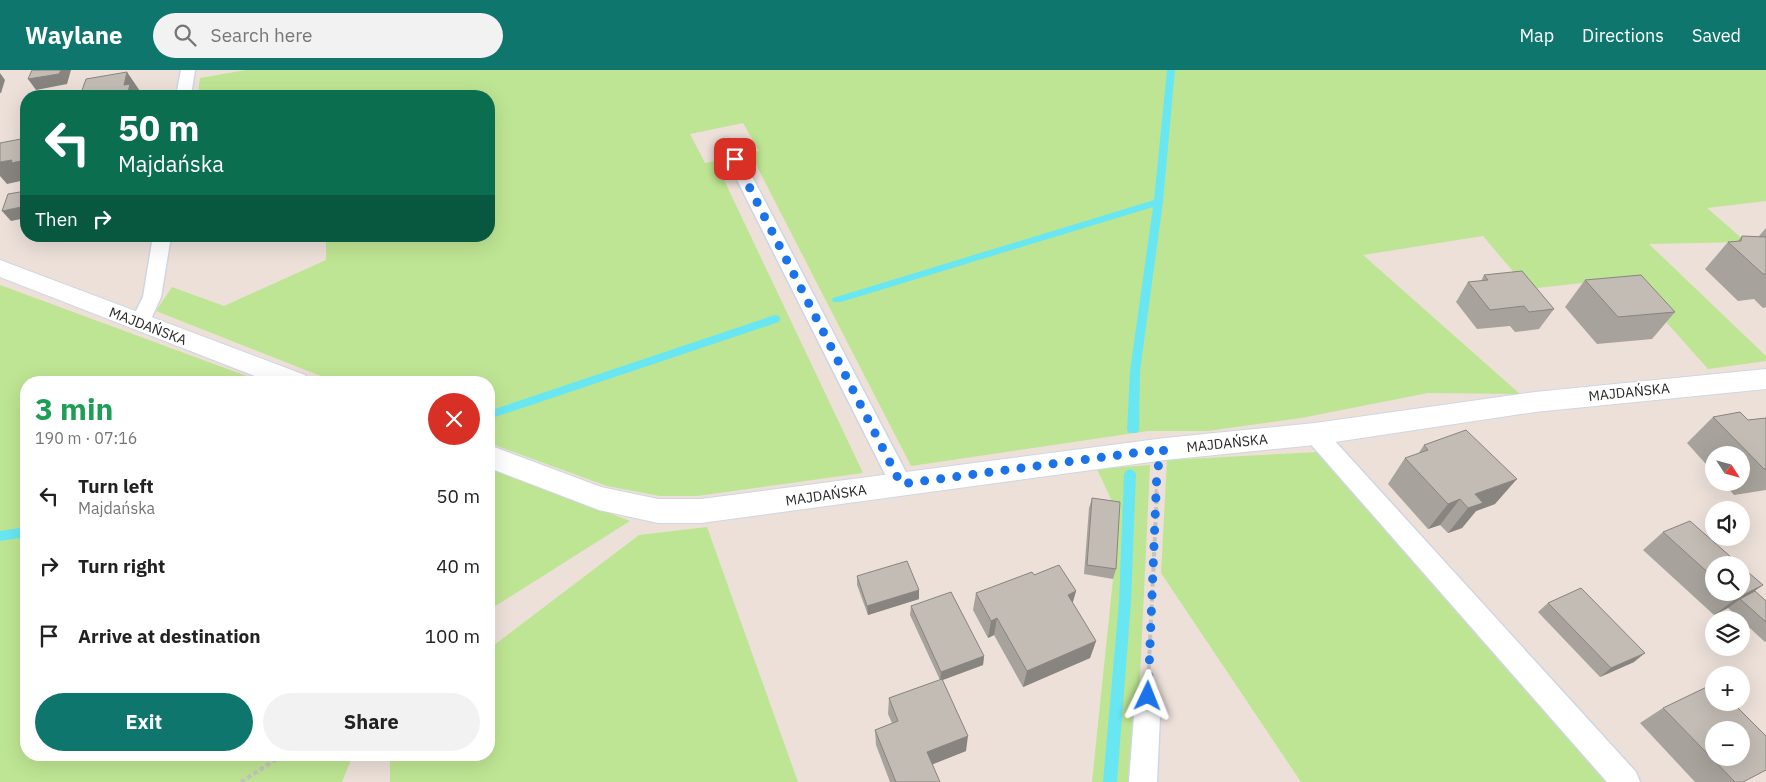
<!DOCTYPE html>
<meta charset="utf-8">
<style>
body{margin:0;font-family:"IBM Plex Sans",sans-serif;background:#f2f2f2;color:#222;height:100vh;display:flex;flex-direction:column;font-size:19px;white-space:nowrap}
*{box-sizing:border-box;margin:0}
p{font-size:16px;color:#767676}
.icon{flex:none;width:28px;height:28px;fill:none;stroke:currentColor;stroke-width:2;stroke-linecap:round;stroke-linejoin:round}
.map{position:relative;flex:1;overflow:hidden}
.sheet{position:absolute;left:20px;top:306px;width:475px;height:385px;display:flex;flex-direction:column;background:#fff;border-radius:20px;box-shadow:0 5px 20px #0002}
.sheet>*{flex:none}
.hud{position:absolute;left:20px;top:20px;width:475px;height:152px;border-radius:20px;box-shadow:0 5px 20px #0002;background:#0b6e4f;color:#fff;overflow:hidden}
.needle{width:32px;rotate:126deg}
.controls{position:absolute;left:1705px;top:376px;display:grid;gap:10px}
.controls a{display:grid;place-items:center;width:45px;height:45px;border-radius:50%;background:#fff;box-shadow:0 5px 20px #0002;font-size:25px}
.pin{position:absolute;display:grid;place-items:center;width:42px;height:42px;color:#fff;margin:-21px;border-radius:10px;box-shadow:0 2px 8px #0006}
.me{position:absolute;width:55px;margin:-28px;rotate:2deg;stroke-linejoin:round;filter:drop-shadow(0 0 4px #0008)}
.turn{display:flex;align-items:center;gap:18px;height:105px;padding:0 15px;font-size:22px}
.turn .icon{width:65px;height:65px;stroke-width:2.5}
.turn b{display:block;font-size:35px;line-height:42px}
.then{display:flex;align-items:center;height:48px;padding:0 15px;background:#0003;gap:10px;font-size:19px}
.round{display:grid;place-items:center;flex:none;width:52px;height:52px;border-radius:26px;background:#f2f2f2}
.summary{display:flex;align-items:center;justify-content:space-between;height:85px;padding:0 15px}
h1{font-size:30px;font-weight:800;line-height:38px;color:#1e9e55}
.action{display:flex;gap:10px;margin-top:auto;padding:10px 15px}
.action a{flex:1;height:58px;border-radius:30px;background:#0f766e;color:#fff;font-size:20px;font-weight:800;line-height:58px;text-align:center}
.action a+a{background:#f2f2f2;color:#222}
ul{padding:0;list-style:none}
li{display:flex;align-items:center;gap:15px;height:70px;padding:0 15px}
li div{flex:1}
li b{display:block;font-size:19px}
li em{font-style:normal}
header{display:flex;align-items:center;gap:30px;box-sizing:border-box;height:70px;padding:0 25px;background:#0f766e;color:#fff}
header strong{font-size:24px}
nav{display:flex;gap:28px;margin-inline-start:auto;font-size:18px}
.search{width:350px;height:45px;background:#f2f2f2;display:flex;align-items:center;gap:12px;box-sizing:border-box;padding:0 18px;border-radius:28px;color:#767676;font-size:19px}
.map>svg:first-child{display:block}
.green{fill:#bee593}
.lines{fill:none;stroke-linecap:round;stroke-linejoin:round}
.stream{fill:#68e7f2;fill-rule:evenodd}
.lane-casing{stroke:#cfd6e2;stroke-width:3}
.street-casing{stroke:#cfd6e2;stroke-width:2}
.path-far1{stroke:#c3c3c3;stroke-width:3;stroke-dasharray:4 2.5;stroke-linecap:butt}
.path{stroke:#c3c3c3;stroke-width:4;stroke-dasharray:4.5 3;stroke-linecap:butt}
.lane{fill:#fff;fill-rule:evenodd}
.street{fill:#fff;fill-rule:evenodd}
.wall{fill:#a8a29c}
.shaded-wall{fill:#88847f}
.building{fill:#c3bcb5;stroke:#88847f;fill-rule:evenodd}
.route{stroke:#1a73e8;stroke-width:9;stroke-dasharray:0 16.2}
.labels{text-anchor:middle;stroke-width:4;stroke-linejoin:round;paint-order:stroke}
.street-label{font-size:14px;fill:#282828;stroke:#fff}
</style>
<header>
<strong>Waylane</strong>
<div class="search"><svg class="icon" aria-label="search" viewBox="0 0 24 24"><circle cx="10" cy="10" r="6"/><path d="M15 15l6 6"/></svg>Search here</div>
<nav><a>Map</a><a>Directions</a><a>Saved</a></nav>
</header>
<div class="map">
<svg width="1766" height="712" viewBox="0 0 1766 712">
<rect width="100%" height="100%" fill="#ece0d9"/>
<!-- green -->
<path class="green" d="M246,0H1766V131L1707,138L1746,172L1649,174L1766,286V291L1708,299L1627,208L1528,219L1483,166L1363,185L1520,324L1428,323L1301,348L1208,361H1148L911,396L750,83L759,81L743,53L690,64L705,93L715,91L863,403L697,426H660L607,416L489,373V312H336L156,241L172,217L224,236L326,190V166H489V26H198L200,8Z
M0,215L263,312H26V685H353L342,712H0Z
M1318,382L1613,712H1301L1161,503L1167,390Z
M1150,395L1135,712H1092L1113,509L1117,442L1097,399Z
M489,397L630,451L489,540Z
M707,457L798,712H390V685H489V579L639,465Z"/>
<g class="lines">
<!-- stream -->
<path class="stream" d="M1167,0H1175L1163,132L1140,301L1139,360L1137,363H1129L1127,360L1130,301L1153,137L841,232H833L832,230L833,228L1154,130Z
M775,245L779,246L780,249L779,252L489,349V341Z
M1130,399L1134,401L1136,404L1131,532L1117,712H1103L1119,532L1124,404L1126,401Z
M26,457V467L0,471V461Z"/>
<defs>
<path id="lane" d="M181,0H195L191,26H176Z
M726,67L734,72L909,408L912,414L909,420L901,423L893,420L718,72Z
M153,166H171L161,227L147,258L140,260L133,258L130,253L143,227Z
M1315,356L1323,358L1636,702L1640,712H1607L1307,370L1304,364L1307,358Z
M1147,633L1156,637L1160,646L1157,712H1129L1134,646L1138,637Z"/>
<path id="street" d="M0,190L305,305L309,312H270L0,207Z
M1766,299V319L1535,342L1315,375L1165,390L701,453H658L599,440L489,398V375L601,417L658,429H701L1165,368L1315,353L1535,322Z"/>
</defs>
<!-- lane casing -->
<use href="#lane" class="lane-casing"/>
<!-- street casing -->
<use href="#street" class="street-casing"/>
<!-- path-far1 -->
<path class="path-far1" d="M1156,423L1157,411"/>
<!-- path -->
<path class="path" d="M1148,614L1157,422
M241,712L283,685"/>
<!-- lane -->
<use href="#lane" class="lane"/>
<!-- street -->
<use href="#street" class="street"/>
</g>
<!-- wall -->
<path class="wall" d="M1766,158V237L1763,238L1754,229L1738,231L1705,199L1728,172L1738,171L1742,166L1760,167L1759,166Z
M1484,205L1554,239L1539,259L1515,262L1510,256L1477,259L1456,232L1468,212L1481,211Z
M1585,210L1675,242L1652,269L1597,274L1565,237Z
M1713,347L1748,350L1766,348V420L1734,425L1723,412H1741V385H1714V403L1687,373Z
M1424,375L1495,434L1476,441L1462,458L1448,463L1440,455L1428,459L1388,414L1405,388L1418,384Z
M1092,428L1116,499L1113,509L1084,504L1089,438Z
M1663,462L1714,495V522L1753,523L1766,531V571L1765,572L1728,538L1714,545L1643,480Z
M1034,505L1076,521L1072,533L1096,571L1090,588L1023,617L994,565L988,568L973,540L976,523Z
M857,506L919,529L868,545L857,515Z
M1548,533L1634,592L1600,607L1538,542Z
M911,536L984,586L983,595L942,610L966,681L932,694L940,712H890L876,675L875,660L892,653L888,644L889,628L940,610L910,545Z
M1663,638L1743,712H1695L1640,653Z"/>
<!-- shaded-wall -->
<path class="shaded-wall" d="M61,0H71L67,14L36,20L28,9Z
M127,2L140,21L139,26H102L124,15Z
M0,3L5,10L1,23H0Z
M12,90H26V112L25,110L7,114L0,106V92Z
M26,136V148L11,151L2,141Z
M1517,409L1495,434L1476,441L1462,458L1448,463L1468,438L1475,424Z
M1460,429L1440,455L1428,459L1448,434Z
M1763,515L1742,530L1740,529L1728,538L1714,545L1737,528Z
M919,520V529L868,545L867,536Z
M1076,521L1071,539L1068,525Z
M997,548L994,565L988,568L991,551Z
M1096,571L1090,588L1023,617L1027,601Z
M1645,583L1634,592L1600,607L1611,598Z
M984,586L983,595L940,611L941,602Z
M968,666L966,681L926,697L927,682Z"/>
<!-- building -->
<path class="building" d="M32,0H61L59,4L28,9Z
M127,2L124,15L130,14L128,22L102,26H80L86,9Z
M26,68V90L11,93L12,90L0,92V73Z
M26,121V136L2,141L8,124Z
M1742,166L1766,167V204H1763L1728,172L1741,171Z
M1522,201L1554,239L1529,242L1524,236L1490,240L1468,212L1488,210L1484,205Z
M1641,205L1675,242L1618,247L1585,210Z
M1740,342L1748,350L1766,348V399H1764L1713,347Z
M1466,360L1517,409L1475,424L1483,433L1468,438L1460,429L1448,434L1405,388L1428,380L1424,375Z
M1092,428L1120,432L1116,499L1087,495Z
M1690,451L1740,495H1714V508L1663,462Z
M907,491L919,520L867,536L857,506Z
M1059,495L1076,521L1068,525L1096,571L1027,601L997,548L991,551L976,523L1032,502L1034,505Z
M1741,496L1763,515L1737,528L1730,522H1741Z
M1581,518L1645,583L1611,598L1548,533Z
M1755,521L1766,531V552L1740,529Z
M951,522L984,586L941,602L911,536Z
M942,609L968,666L927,682L940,712H896L875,660L898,651L889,628Z
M1713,614L1714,615V632H1732L1766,666V700L1743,712H1735L1663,638ZM1714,660H1741V688H1714Z"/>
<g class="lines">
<!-- route -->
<path class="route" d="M735,89L901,414L1164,379L1157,400L1148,626"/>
</g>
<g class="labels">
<!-- street labels -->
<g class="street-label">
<text transform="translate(148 256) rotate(21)" y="5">MAJDAŃSKA</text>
<text transform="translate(1629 322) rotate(-6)" y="5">MAJDAŃSKA</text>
<text transform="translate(1227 373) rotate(-6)" y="5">MAJDAŃSKA</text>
<text transform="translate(826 425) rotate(-8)" y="5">MAJDAŃSKA</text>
</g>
</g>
</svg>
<div class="controls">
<a><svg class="needle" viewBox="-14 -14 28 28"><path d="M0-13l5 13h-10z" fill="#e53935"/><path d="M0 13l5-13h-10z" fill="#767676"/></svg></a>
<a><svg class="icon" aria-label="sound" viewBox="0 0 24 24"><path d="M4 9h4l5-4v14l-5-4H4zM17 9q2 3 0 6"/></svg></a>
<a><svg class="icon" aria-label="search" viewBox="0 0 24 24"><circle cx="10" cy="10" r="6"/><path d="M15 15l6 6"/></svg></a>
<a><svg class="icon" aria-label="layers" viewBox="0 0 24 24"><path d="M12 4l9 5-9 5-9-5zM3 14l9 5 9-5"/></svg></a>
<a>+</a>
<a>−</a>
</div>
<div class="pin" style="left:735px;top:89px;background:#d93025"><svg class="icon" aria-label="arrive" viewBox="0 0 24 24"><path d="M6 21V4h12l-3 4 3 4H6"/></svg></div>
<svg class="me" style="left:1148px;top:626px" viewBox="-20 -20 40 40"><path d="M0-17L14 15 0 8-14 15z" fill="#1a73e8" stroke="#fff" stroke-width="4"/></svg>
<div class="hud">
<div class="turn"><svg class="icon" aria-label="left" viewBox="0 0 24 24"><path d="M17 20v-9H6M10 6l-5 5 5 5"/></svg><div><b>50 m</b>Majdańska</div></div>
<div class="then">Then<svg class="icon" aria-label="right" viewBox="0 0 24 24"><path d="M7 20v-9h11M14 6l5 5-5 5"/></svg></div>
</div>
<section class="sheet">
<div class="summary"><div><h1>3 min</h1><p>190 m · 07:16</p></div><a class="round" style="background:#d93025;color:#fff"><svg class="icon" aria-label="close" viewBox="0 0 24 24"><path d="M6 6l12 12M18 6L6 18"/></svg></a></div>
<ul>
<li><svg class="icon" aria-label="left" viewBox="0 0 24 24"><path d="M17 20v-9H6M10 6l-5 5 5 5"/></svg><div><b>Turn left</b><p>Majdańska</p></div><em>50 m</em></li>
<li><svg class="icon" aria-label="right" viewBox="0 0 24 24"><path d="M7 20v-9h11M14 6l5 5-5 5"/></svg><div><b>Turn right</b></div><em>40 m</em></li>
<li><svg class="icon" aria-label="arrive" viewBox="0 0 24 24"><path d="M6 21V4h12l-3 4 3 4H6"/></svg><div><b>Arrive at destination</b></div><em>100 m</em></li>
</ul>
<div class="action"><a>Exit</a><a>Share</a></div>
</section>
</div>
